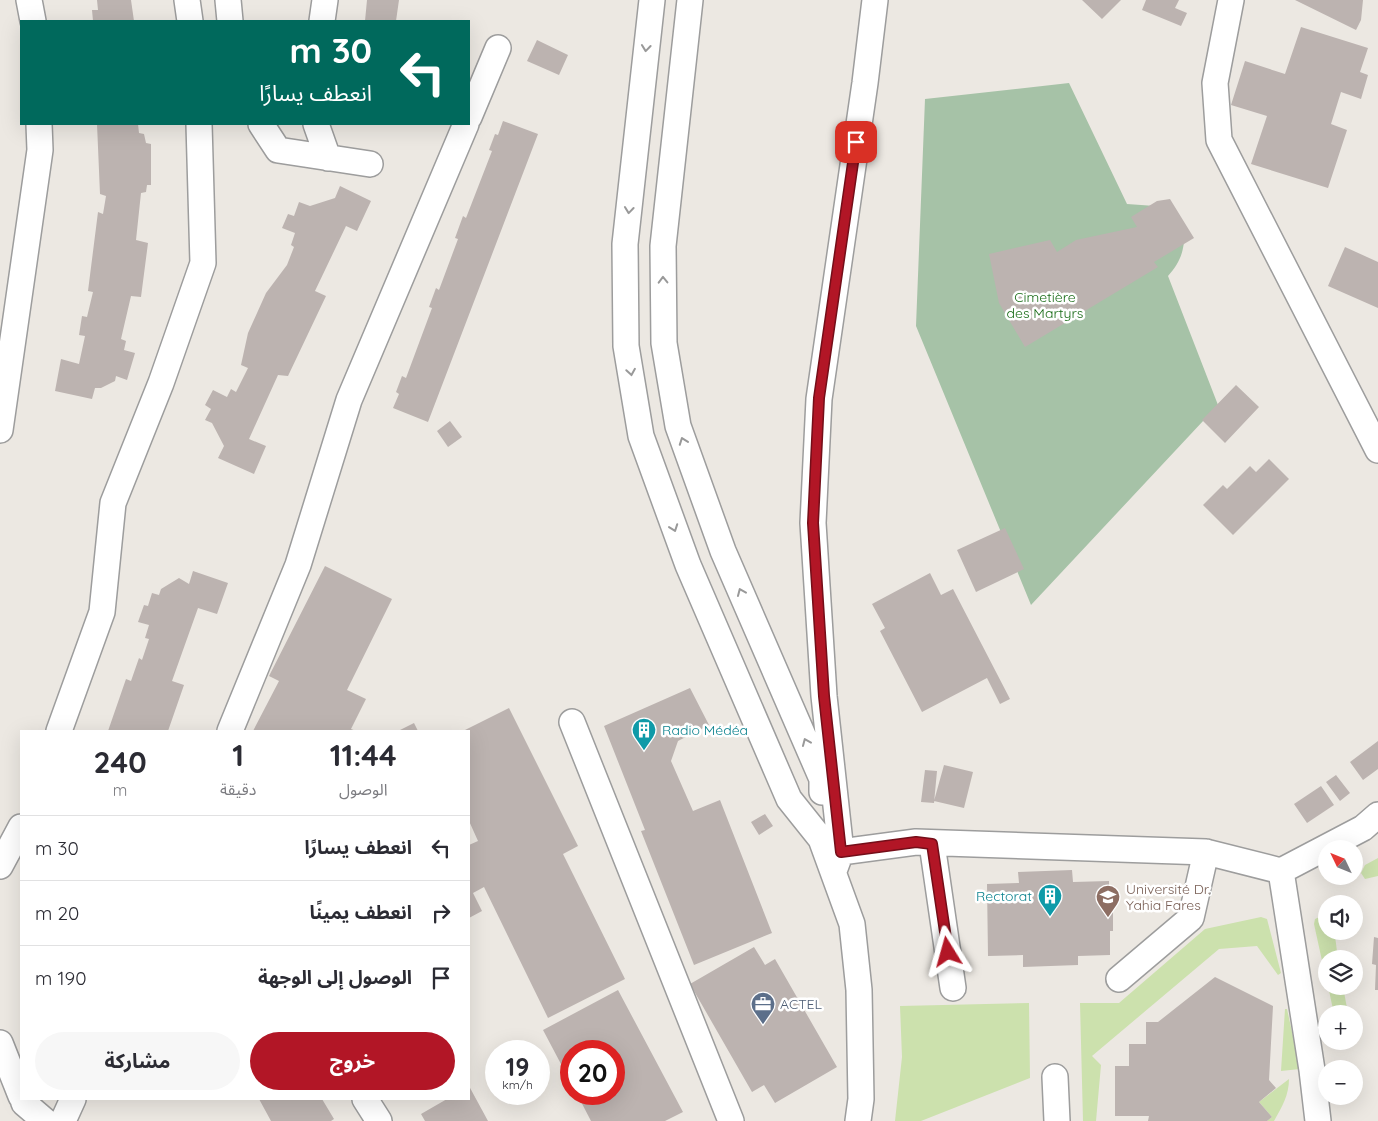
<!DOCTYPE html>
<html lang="ar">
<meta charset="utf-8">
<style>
body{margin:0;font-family:Quicksand,"Noto Sans Arabic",sans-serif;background:#f7f7f7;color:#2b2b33;direction:rtl;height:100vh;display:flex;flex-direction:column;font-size:19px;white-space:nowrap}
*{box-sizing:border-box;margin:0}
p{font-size:16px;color:#7c7c81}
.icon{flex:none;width:28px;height:28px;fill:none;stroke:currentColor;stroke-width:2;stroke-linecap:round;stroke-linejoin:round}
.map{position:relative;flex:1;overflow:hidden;direction:ltr}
.panel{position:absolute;left:20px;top:730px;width:450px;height:370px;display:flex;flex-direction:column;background:#fff;border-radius:0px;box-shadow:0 5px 20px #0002;direction:rtl}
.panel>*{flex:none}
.hud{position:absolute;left:20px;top:20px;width:450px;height:105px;border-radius:0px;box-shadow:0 5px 20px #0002;direction:rtl;background:#00695c;color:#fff;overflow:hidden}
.needle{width:32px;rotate:313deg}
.fabs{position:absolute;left:1318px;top:840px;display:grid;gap:10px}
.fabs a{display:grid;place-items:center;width:45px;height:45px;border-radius:50%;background:#fff;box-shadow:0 5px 20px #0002;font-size:25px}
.speed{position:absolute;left:485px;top:1040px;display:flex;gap:10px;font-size:25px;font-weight:700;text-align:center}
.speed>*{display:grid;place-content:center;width:65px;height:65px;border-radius:50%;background:#fff;box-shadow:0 5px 20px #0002;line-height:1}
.speed small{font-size:12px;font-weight:400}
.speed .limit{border:8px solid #d22;background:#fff;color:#111}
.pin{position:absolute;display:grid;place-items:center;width:42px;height:42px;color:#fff;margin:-21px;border-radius:10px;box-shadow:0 2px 8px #0006}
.me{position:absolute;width:55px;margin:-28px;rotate:352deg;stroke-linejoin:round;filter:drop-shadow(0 0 4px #0008)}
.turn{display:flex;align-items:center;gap:18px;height:105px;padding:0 15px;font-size:22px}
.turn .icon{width:65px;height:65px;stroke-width:2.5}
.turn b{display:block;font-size:35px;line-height:42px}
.eta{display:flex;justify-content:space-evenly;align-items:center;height:85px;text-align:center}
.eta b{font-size:30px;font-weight:700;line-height:35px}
.action{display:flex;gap:10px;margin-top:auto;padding:10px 15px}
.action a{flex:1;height:58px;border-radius:30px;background:#b21626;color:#fff;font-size:20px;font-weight:700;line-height:58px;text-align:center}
.action a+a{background:#f7f7f7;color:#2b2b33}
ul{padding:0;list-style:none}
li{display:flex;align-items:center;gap:15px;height:65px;padding:0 15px;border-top:1px solid #e1e1e2}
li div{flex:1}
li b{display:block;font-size:19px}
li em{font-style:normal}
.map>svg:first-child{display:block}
.grass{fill:#cce1ad}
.cemetery{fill:#a6c2a7}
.building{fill:#bcb3b0}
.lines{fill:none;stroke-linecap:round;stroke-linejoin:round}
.minor-casing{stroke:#9d9d9d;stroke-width:28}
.minor{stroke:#fff;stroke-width:25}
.oneway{stroke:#999}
.route-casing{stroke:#740e19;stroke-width:12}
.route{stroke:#b21626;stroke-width:9}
.labels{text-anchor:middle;stroke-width:5;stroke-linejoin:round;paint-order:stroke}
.park-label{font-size:14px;fill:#196c17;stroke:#fff}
.culture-label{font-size:14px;fill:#0d838f;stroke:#fff;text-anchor:start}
.education-label{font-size:14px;fill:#785e54;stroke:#fff;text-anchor:start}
.service-label{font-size:14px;fill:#4e5e75;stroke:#fff;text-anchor:start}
</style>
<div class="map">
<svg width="1378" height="1121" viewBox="0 0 1378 1121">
<rect width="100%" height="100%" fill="#ece8e2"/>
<!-- grass -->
<path class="grass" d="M1378,858V876L1365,879L1361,873L1365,865Z
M1326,914V931H1340L1335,936L1338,959H1326V979L1314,924L1315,919Z
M1261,917L1267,919L1281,973L1278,975L1257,946L1219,949L1092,1056L1101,1065L1096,1121H1083L1080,1003H1119L1205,929Z
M1328,986H1343L1348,1014H1334Z
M1029,1003L1030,1078L921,1121H895L902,1057L900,1006Z
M1285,1009H1287L1300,1069L1281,1071Z
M1289,1079C1289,1095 1282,1107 1274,1121H1267L1272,1117L1259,1102Z"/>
<!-- cemetery -->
<path class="cemetery" d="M1069,83L1127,204L1155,206L1185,229C1184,250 1182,260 1168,276L1218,405L1031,605L916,326L925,99Z"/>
<!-- building -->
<path class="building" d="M97,0H131L134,21H93L92,10H98Z
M367,0H399L396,21H365Z
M1082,0H1121L1102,19Z
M1146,0H1179L1175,8L1187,13L1181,26L1142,10Z
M1295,0H1363L1361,20L1356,30Z
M1301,27L1368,48L1360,72L1368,75L1361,99L1341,92L1331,124L1347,130L1328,188L1251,164L1267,116L1231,105L1245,61L1285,74Z
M537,40L568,55L559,75L527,61Z
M503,121L538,134L428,422L393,408L399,394L396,392L402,376L406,378L432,308L429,307L436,288L439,290L458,239L455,238L463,216L466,218L492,151L489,150L495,134L498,135Z
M97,124H138L139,133L144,134L146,143L151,144V185H147L146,192L141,193L136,240L148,243L141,297L131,296L121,339L126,341L124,350L135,353L127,380L116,376L115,381L101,388H95L92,399L55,391L61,359L79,364L85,336L79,335L82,316L87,317L93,292L88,291L98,212L103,214L106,196L100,194Z
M340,186L371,201L357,231L346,226L315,291L326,296L288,376L278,375L249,439L266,446L254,474L218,458L224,446L212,423L205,420L211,409L205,405L213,390L227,397L231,389L236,392L248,368L241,365L248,333L266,293L287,265L294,247L291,245L295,233L282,228L288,214L294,216L299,202L310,206L335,198Z
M1170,199L1194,238L1154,262L1158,267L1025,347L999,303L989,254L1050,240L1057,252L1076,240L1137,227L1131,217L1157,201Z
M1345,247L1378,262V308L1328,286Z
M1236,385L1259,407L1225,443L1202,420Z
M450,421L462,437L448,447L437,431Z
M1269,459L1289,479L1233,535L1203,505L1223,485L1227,489L1250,466L1256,472Z
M1005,528L1024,569L976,592L957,550Z
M325,566L392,599L347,690L366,699L351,729L356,731H253L279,681L269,676Z
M193,571L228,583L217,614L198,608L172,681L184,685L168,731H108L126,679L131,681L139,658L142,660L149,639L145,638L149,625L138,622L144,605L148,606L152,593L159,595L161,589L179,578L189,584Z
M930,573L941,595L953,589L1010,699L1000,704L987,678L922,712L880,631L885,628L872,604Z
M690,688L709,725L678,741L671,761L693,811L720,800L772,933L694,965L641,831L645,830L604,726Z
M509,708L578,846L563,854L625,979L548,1018L484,887L473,893L482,911L469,918V845L478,841L469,821V731H463Z
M414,723L418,731H398Z
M1378,741V769L1363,780L1350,762Z
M944,765L973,772L964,808L934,801Z
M925,770L937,771L934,803L921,802Z
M1336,775L1350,793L1340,801L1326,782Z
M1321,786L1334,805L1307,823L1294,804Z
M765,814L773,826L759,835L751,822Z
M1072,870L1073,882L1109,881V903H1113V931H1110V955L1078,956V965L1023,967V955L988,956L987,884L1019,883L1018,872Z
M1374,937L1378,938V990H1375L1376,965L1372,964Z
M754,947L765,965L775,959L837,1067L775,1103L764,1085L752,1092L690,984Z
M1215,977L1273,1006L1269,1080L1276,1088L1259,1102L1272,1117L1267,1121H1148L1149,1116H1115V1066H1129V1044H1146V1022H1158Z
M618,990L683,1112L665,1121H591L577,1094H614V1051H571V1083L543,1030Z
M469,1086L488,1121H425L421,1114L447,1099H469Z
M259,1099H322L334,1119L331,1121H271Z"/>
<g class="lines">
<defs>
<path id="minor" d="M29,0L33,21
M187,0L190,21
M228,0L230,21
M652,0L625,244L626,346L641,436L688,565L789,799L821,839L852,924L859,990L861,1099L858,1121
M690,0L663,246L664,343L678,426L723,551L822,779V792
M1231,0L1215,83L1219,140L1378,450
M322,21L325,0
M469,117L498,48
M261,124L278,150L370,164
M316,124L328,158
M0,430L40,150L39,124
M572,722L731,1121
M59,731L102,612L113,503L161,383L203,263L199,124
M230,731L298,565L349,400L466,124
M932,844L953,988
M841,852L916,842L1206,852L1281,871L1312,1070L1318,1121
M0,866L21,827
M834,871L841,852L824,696L813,523L819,399L865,83L875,0
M1281,871L1363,828L1378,815
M1119,979L1191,918L1206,852
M0,1043L21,1096
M1055,1077L1057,1121
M23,1099L24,1103L45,1121
M365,1099L379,1121
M63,1121L73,1099"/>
</defs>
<!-- minor casing -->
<use href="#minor" class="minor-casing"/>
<!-- minor -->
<use href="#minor" class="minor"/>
</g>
<!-- one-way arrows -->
<defs><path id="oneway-chevron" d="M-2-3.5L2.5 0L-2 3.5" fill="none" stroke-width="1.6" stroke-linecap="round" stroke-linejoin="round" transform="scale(1.25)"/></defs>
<g class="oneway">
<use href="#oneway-chevron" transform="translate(646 48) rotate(96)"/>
<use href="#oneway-chevron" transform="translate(629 210) rotate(96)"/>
<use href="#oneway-chevron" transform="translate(663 280) rotate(-91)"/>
<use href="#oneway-chevron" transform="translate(631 372) rotate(81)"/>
<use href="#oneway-chevron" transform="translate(683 441) rotate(-110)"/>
<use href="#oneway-chevron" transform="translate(674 528) rotate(70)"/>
<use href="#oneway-chevron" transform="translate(741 592) rotate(-113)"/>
<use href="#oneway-chevron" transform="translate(806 742) rotate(-113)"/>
</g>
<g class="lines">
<defs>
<path id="route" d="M856,142L819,398L813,523L824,696L841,852L916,842L932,844L948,952"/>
</defs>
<!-- route casing -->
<use href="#route" class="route-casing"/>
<!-- route -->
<use href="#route" class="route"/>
</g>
<!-- icons -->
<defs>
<symbol id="building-pin" viewBox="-11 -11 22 30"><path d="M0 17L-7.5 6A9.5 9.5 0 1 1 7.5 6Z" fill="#0f9aa8" stroke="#fff"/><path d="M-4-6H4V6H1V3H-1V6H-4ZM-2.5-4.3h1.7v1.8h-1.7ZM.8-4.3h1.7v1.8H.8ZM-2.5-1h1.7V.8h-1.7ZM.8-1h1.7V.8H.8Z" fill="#fff"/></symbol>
<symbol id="university-pin" viewBox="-11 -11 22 30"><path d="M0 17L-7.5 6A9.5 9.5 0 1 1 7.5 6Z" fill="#8d6e63" stroke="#fff"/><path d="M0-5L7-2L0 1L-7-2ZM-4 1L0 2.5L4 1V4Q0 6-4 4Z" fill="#fff"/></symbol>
<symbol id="office-pin" viewBox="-11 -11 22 30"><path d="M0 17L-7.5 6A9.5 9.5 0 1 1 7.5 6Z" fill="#5c6f8a" stroke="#fff"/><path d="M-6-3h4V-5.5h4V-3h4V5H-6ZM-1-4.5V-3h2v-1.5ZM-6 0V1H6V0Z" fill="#fff"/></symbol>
</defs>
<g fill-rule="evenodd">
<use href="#building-pin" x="630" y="716" width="28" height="38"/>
<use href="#building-pin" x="1036" y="882" width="28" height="38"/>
<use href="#university-pin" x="1094" y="883" width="28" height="38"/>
<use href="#office-pin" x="749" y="990" width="28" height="38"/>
</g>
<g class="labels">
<!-- park labels -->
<g class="park-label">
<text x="1045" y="302">Cimetière<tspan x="1045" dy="16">des Martyrs</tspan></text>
</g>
<!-- culture labels -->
<g class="culture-label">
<text x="662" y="735">Radio Médéa</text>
<text x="1032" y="901" text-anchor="end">Rectorat</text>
</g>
<!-- education labels -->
<g class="education-label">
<text x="1126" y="894">Université Dr.<tspan x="1126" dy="16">Yahia Fares</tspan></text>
</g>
<!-- service labels -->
<g class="service-label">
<text x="780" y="1009">ACTEL</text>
</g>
</g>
</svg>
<div class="fabs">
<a><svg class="needle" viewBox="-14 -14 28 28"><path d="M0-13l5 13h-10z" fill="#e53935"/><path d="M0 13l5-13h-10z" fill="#7c7c81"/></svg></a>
<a><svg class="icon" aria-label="sound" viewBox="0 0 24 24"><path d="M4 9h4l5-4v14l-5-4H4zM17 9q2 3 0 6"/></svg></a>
<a><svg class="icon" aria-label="layers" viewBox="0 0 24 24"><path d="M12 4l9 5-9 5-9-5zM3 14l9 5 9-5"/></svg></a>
<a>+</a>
<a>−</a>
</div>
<div class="speed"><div>19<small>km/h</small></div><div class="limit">20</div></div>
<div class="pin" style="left:856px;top:142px;background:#d93025"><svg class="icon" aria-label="arrive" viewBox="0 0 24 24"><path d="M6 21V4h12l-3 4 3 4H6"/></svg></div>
<svg class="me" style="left:948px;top:952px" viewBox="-20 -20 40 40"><path d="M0-17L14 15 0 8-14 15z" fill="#b21626" stroke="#fff" stroke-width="4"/></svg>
<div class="hud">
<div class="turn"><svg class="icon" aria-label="left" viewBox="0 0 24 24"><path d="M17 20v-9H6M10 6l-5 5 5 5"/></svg><div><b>30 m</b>انعطف يسارًا</div></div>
</div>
<section class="panel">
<div class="eta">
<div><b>11:44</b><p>الوصول</p></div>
<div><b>1</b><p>دقيقة</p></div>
<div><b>240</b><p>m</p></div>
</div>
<ul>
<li><svg class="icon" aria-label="left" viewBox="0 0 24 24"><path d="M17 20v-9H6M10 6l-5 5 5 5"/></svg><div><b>انعطف يسارًا</b></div><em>30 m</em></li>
<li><svg class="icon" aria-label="right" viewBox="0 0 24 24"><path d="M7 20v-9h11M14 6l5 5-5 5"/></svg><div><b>انعطف يمينًا</b></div><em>20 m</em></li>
<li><svg class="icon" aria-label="arrive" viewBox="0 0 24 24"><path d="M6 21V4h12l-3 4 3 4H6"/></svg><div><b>الوصول إلى الوجهة</b></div><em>190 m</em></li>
</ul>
<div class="action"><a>خروج</a><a>مشاركة</a></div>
</section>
</div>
